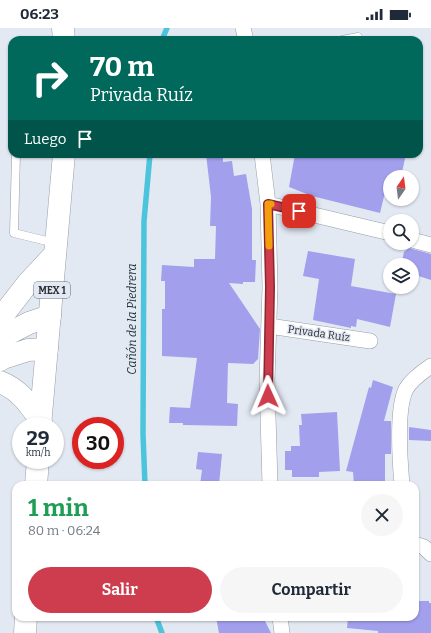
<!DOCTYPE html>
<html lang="es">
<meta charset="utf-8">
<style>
body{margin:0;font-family:Bitter,serif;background:#f6f6f7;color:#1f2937;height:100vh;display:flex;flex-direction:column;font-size:15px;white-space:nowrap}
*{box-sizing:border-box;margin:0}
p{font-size:13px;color:#747a83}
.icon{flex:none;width:22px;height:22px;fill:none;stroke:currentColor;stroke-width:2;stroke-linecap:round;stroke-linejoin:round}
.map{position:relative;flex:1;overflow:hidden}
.sheet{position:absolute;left:12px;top:453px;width:407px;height:140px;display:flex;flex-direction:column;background:#fff;border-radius:12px;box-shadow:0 1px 3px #0004}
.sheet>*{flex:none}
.guide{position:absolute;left:8px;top:8px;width:415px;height:122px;border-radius:12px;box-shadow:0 1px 3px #0004;background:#00695c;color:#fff;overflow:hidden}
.needle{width:26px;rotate:14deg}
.tools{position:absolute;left:383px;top:142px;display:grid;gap:8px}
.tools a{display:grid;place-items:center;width:36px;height:36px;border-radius:50%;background:#fff;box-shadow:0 1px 3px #0004;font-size:20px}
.speed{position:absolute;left:12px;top:389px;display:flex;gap:8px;font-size:20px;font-weight:700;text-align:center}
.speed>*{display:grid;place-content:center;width:52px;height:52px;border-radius:50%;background:#fff;box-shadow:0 1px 3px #0004;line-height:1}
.speed small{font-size:10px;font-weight:400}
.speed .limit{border:6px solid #d22;background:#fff;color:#111}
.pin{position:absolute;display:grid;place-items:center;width:34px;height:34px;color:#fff;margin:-17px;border-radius:8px;box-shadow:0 2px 6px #0006}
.me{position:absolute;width:44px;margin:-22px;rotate:359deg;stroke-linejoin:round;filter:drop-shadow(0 0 3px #0008)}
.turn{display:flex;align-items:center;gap:14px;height:84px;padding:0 16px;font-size:18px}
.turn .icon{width:52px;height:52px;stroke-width:2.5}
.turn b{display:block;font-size:28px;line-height:34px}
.then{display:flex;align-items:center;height:38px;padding:0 16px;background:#0003;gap:8px;font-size:15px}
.round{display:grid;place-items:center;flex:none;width:42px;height:42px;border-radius:21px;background:#f6f6f7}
.summary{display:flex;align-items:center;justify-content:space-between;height:68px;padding:0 16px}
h1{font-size:24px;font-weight:700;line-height:30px;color:#1e9e55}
.button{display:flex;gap:8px;margin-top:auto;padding:8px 16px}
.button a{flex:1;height:46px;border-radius:24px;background:#cd3d4d;color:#fff;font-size:16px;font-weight:700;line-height:46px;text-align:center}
.button a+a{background:#f6f6f7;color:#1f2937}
.status{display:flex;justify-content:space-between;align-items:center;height:28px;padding:0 20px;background:#fff;direction:ltr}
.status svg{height:11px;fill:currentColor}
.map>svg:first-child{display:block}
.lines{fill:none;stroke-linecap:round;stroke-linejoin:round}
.stream{stroke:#4cc4dc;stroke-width:5.5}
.building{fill:#a2a0ed}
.service-casing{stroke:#979da6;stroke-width:9}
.minor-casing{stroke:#979da6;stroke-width:16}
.secondary-casing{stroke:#979da6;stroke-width:23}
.primary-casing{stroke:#979da6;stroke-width:23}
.service{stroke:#fff;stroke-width:8}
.minor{stroke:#fff;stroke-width:15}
.secondary{stroke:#fff;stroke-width:22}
.primary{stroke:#fff;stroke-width:22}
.route-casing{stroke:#852832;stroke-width:10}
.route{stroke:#cd3d4d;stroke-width:7}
.slow{stroke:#f59e0b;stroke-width:7}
.labels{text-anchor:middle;stroke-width:3;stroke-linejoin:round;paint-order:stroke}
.shield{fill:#e3e9f3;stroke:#64676d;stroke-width:1}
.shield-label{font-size:10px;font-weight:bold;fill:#2d2f33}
.street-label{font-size:11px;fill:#2d2f33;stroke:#e3e9f3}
.water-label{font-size:12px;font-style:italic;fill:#1f3438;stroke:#e3e9f3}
</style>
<div class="status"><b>06:23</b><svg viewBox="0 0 49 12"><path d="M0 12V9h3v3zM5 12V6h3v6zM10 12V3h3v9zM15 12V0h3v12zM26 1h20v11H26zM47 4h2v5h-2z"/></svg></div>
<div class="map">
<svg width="431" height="605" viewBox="0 0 431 605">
<rect width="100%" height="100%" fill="#e3e9f3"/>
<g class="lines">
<!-- stream -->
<path class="stream" d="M162,12L167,0
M145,457L143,406L144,193L150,126
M156,589L162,605"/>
</g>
<!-- building -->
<path class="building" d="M206,126H223V134L232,133L234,148L246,146L252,181V232H256L255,254H243V256L229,255L260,301L258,331L253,336L228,335L227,375L238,376L237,398L183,397V395H169L170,379L190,380L197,330L162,328V281H165V253H161L162,237L194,239V231H215L216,198H210L211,169Z
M295,126H406L401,149H390V152H388L380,185L312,168L289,159Z
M409,220L431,226V252L412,246V237H401L404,224Z
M308,223L355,231L351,258L396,266L390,299L357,291L356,299L351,298V300L313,292L319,251L303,248Z
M373,352L393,359L384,393H391V426H385V457H354L353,444L346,443L369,359L371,360Z
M337,384L340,443L319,444V449H292V442H285V423H291V418H300L299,397H302L301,386Z
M409,399L431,402V413L409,412Z
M198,424L222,426L219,457H200L202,442L196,441Z
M415,573H429V575H431V605H378V603L347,600L348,589H415Z
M216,589H263L271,605H219Z"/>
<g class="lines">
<defs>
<path id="service" d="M342,12L358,9
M16,126L14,205L55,215"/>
<path id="minor" d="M243,0L246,12
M262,126L268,176L270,259L267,353L270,457
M268,176L390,205
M412,212L431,217
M269,298L370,313
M402,457C400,434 396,381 406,361C412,351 422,344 431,338
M415,516L424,519L431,526
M280,589L282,605"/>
<path id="secondary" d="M0,310L29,295L50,288
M0,332L3,330L28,322L47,321"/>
<path id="primary" d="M63,0L64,12
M0,291L28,255L55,226
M0,354C20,362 29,376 41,393
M40,398L64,126
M36,457L38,432
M25,605L26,589"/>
</defs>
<!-- service casing -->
<use href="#service" class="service-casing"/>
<!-- minor casing -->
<use href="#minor" class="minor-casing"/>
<!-- secondary casing -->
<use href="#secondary" class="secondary-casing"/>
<!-- primary casing -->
<use href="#primary" class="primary-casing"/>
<!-- service -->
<use href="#service" class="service"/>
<!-- minor -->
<use href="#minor" class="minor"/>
<!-- secondary -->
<use href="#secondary" class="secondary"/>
<!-- primary -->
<use href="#primary" class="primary"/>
</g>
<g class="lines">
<defs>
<path id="route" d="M268,368L270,259L268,176L299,183"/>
</defs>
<!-- route casing -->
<use href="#route" class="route-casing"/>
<!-- route -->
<use href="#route" class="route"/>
<!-- slow -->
<path class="slow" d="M269,218L268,176H271"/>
</g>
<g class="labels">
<!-- shield labels -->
<rect class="shield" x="34" y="254" width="36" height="16" rx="3"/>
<g class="shield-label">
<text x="52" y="266">MEX 1</text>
</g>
<!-- street labels -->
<g class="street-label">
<text transform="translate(319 305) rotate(8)" y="4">Privada Ruíz</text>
</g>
<!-- water labels -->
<g class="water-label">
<text transform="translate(132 291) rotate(-90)" y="4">Cañón de la Piedrera</text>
</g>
</g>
</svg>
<div class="tools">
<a><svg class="needle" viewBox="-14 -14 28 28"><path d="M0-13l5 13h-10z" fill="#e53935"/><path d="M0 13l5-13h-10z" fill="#747a83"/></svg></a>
<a><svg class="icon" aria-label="search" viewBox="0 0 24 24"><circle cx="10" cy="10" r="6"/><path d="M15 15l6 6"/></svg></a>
<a><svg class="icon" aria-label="layers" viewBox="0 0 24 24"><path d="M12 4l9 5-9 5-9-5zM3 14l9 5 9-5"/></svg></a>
</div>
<div class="speed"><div>29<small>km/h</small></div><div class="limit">30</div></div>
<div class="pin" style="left:299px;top:183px;background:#d93025"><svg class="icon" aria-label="arrive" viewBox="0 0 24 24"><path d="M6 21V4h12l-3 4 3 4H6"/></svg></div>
<svg class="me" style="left:268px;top:368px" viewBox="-20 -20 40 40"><path d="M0-17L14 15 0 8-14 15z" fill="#cd3d4d" stroke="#fff" stroke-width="4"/></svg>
<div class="guide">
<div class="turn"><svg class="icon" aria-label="right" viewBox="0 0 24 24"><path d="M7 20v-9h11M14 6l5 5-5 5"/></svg><div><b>70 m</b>Privada Ruíz</div></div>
<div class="then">Luego<svg class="icon" aria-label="arrive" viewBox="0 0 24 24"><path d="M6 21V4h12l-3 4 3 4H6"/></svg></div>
</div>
<section class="sheet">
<div class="summary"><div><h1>1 min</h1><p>80 m · 06:24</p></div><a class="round"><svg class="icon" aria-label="close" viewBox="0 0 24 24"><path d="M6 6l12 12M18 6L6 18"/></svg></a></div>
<div class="button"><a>Salir</a><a>Compartir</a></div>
</section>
</div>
